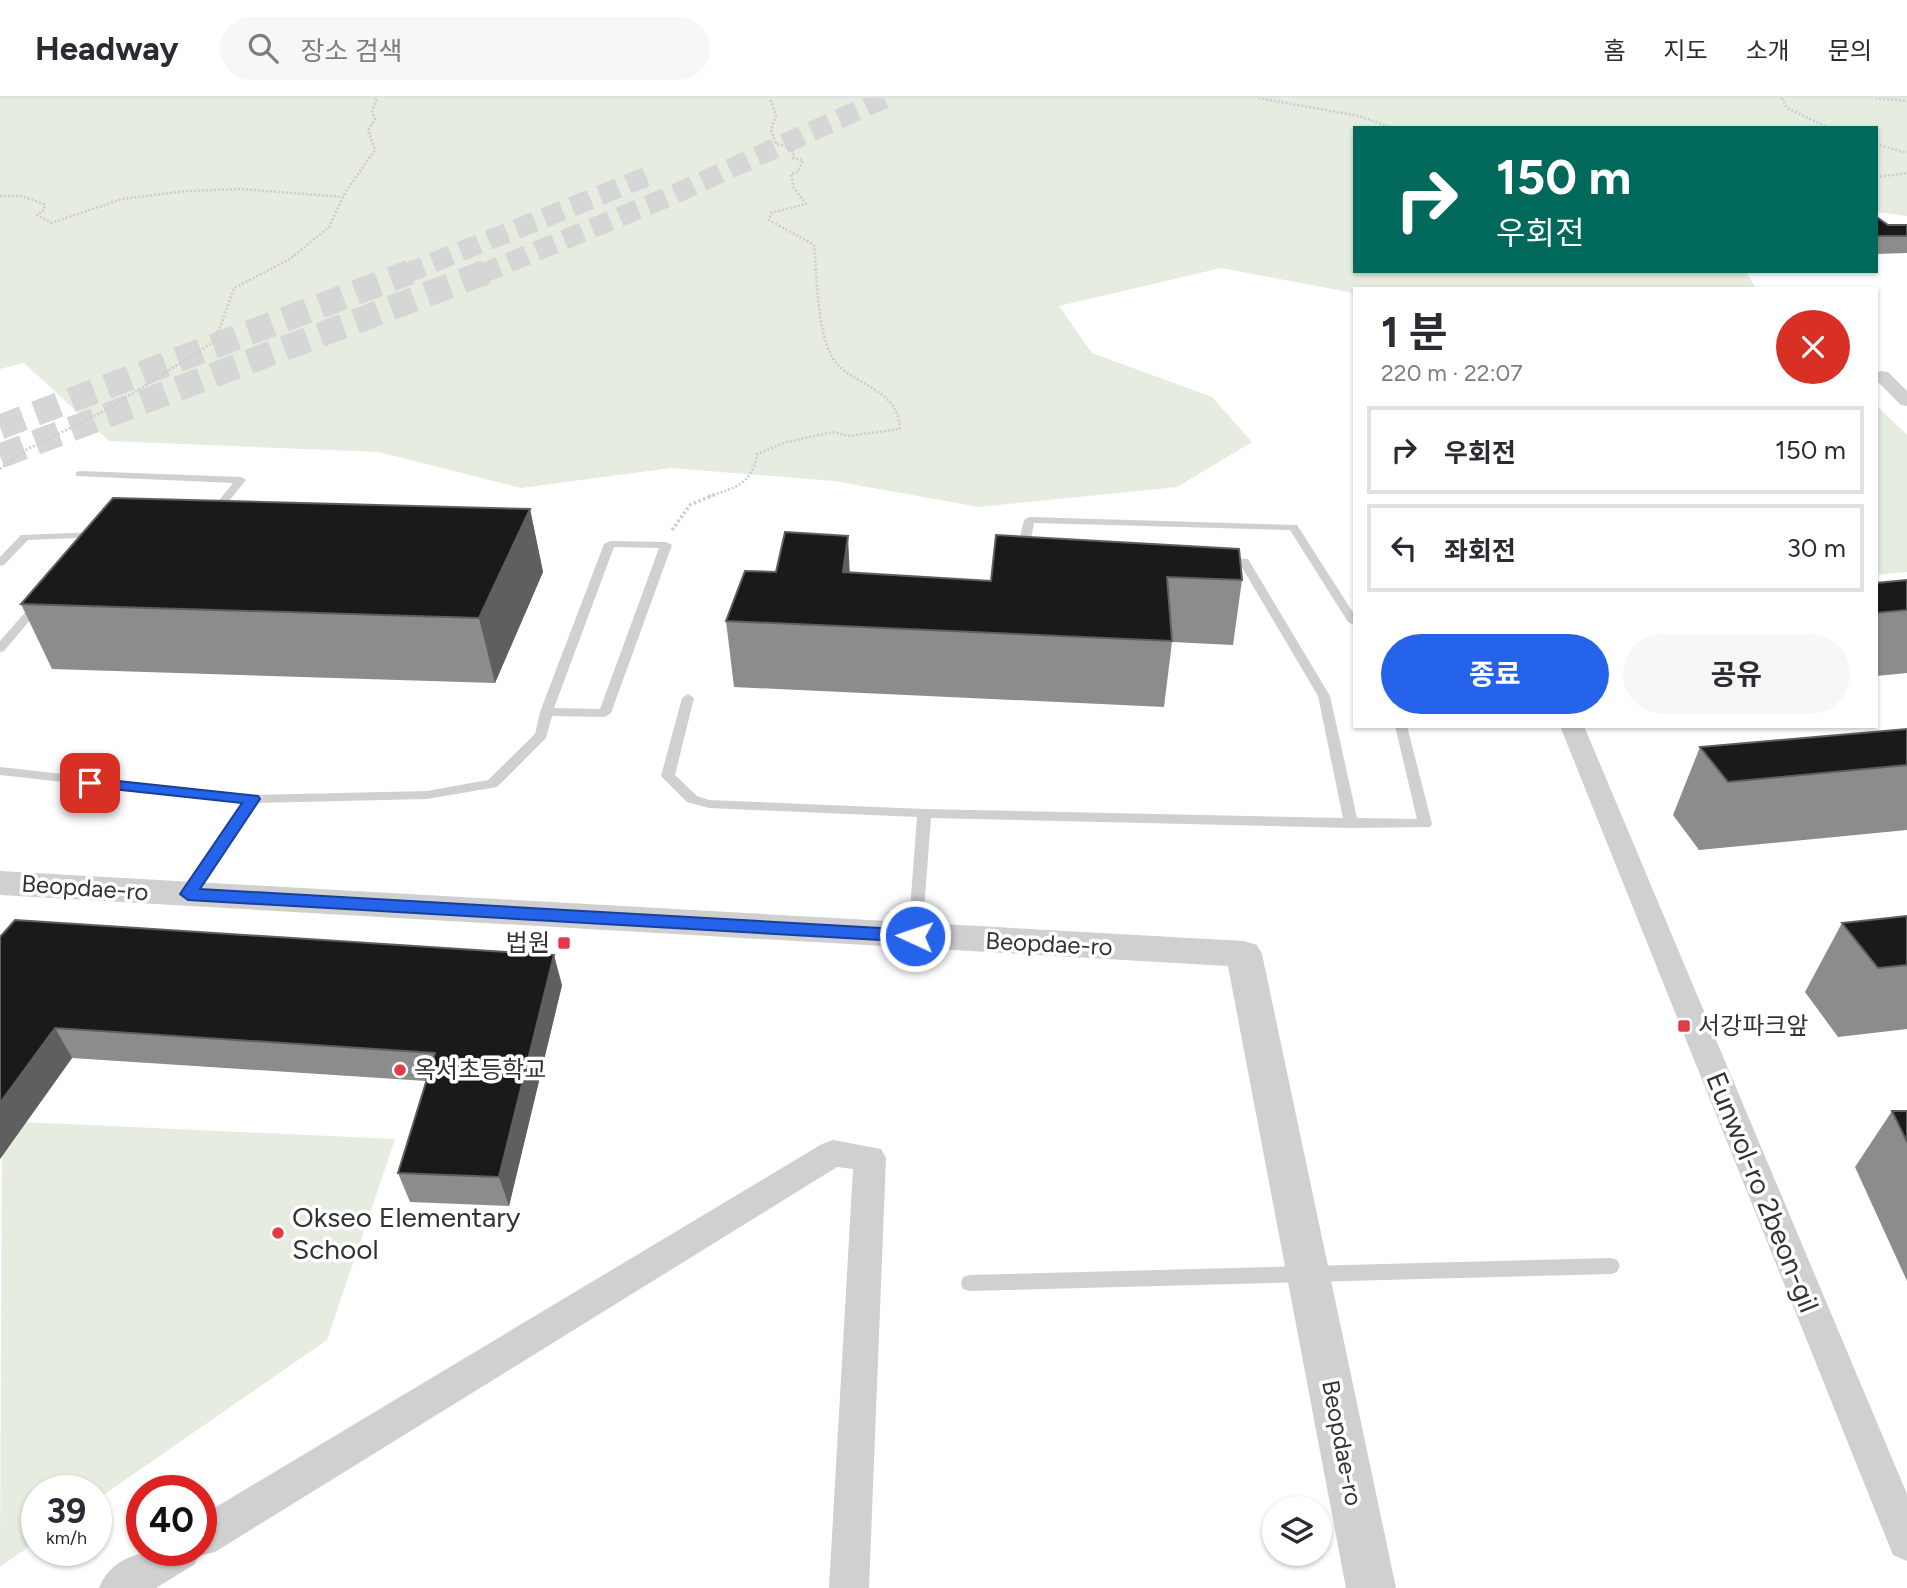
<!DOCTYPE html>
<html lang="ko">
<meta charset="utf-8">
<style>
body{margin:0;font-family:Figtree,"Noto Sans KR",sans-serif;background:#f7f7f7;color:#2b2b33;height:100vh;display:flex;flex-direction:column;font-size:26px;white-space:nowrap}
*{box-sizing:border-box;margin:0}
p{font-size:23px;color:#7c7c81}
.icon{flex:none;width:38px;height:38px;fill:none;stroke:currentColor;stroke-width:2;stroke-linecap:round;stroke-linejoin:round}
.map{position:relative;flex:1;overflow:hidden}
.panel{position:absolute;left:1353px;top:189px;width:525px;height:441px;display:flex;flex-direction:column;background:#fff;border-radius:0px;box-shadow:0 2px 5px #0004}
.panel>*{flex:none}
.top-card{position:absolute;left:1353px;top:28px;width:525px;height:147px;border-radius:0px;box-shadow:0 2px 5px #0004;background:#00695c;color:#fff;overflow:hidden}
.buttons{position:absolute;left:1262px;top:1398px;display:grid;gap:14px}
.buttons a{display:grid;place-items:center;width:70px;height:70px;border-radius:50%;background:#fff;box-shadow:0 2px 5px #0004;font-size:35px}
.speed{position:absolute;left:21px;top:1377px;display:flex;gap:14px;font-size:35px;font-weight:700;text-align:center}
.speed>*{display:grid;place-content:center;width:91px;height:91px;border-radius:50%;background:#fff;box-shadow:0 2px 5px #0004;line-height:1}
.speed small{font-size:18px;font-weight:400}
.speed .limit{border:10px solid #d22;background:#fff;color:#111}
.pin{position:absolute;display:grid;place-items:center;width:60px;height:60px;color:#fff;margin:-30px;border-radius:14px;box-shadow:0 4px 10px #0006}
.me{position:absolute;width:77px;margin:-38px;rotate:273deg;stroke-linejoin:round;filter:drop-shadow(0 0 5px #0008)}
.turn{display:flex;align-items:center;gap:24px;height:147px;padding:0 28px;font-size:32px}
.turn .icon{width:91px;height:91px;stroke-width:2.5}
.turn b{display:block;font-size:49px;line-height:60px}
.round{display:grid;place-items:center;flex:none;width:74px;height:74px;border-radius:37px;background:#f7f7f7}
.summary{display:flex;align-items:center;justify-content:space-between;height:119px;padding:0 28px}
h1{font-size:42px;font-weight:700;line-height:52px}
.action{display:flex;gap:14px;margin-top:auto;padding:14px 28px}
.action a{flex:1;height:80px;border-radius:42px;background:#2563eb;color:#fff;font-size:28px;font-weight:700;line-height:80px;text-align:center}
.action a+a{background:#f7f7f7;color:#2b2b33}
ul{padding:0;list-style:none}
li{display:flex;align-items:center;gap:21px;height:88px;margin:0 14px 10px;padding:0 14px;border:4px solid #e1e1e2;border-radius:0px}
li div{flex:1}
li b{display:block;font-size:26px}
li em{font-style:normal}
header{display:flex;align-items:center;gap:42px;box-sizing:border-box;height:98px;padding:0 35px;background:#fff;border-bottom:2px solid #e1e1e2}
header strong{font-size:33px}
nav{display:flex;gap:38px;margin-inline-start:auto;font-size:24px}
.search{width:490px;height:63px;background:#f7f7f7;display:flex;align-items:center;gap:18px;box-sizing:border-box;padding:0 24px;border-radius:38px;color:#7c7c81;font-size:26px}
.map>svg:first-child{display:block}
.green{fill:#e6ecdf}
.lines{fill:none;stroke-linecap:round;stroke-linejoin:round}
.trunk-tunnel-far1{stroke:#d6d6d6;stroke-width:20;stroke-dasharray:20 10;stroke-linecap:butt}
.trunk-tunnel{stroke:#d6d6d6;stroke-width:25;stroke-dasharray:25 13;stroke-linecap:butt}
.path-far1{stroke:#cdcdcd;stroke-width:2.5;stroke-dasharray:2 2;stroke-linecap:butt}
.path{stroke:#cdcdcd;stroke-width:3.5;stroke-dasharray:2.5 2.5;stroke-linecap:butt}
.service{fill:#d0d0d0;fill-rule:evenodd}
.minor{fill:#d0d0d0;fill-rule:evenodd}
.tertiary{fill:#d0d0d0;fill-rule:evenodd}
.wall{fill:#8c8c8c}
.shaded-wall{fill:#5f5f5f}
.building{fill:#1a1a1a;stroke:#5f5f5f;stroke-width:2}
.route{fill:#2563eb;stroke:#184099;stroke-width:2}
.poi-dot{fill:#e63946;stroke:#fff;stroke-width:2.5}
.labels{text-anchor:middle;stroke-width:7;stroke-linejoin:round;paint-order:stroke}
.street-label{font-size:24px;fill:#333;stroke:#fff}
.poi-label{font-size:24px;fill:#333;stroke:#fff;text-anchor:start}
.near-street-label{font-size:28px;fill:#333;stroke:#fff}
.near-poi-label{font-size:28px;fill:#333;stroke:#fff;text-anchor:start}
</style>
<header>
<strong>Headway</strong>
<div class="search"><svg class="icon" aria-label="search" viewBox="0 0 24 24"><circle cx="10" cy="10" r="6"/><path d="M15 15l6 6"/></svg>장소 검색</div>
<nav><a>홈</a><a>지도</a><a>소개</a><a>문의</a></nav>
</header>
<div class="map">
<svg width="1907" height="1490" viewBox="0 0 1907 1490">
<rect width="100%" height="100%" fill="#fff"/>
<!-- green -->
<path class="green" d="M0,0H1907V118L1876,114V30H1354V173H1746L1756,191H1354V195L1221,170L1059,208L1092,255L1212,299L1252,344L1177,389L979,409L834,383L671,370L521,390L379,354L109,343L24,265L0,271Z
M1876,307L1907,337V474L1876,477Z
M2,1023L395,1041L327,1242L96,1402V1393H37V1443L0,1469Z"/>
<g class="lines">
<!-- trunk-tunnel-far1 -->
<path class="trunk-tunnel-far1" d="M405,176L653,76
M481,176L668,99L885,0"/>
<!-- trunk-tunnel -->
<path class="trunk-tunnel" d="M0,329L410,174
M0,358L486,174"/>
<!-- path-far1 -->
<path class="path-far1" d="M1258,0L1359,18L1393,30
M1782,0L1787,10L1829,30
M1875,0L1907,3
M1876,46L1907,55
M1876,79L1907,75
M0,98H21L44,106L45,111L37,117L51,125L122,101L187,93L241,91L343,99
M0,371L22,354L108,311L215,243L234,190L290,161L329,129L346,93L375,52L368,32L375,21L372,13L377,1L374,0
M709,398C736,390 752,386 757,356L787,344L833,334L848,338L900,331C898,286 846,289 830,255C817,228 817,177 814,147L769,122L771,115L806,106L794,90L791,76L798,74L803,62L793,60L794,55L788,49L776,46L771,32L776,17L770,0"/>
<!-- path -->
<path class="path" d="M672,432L690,407L716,396"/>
<!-- service -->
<path class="service" d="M80,373L241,379L246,382L216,419L212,420L207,417L233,385L76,378V374Z
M1029,419L1297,427L1354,516V527L1348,524L1290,432L1034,425L1028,455L1022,458L1016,455L1024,422Z
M97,434L102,437L101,439L28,442L4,467L0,468V459L21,437Z
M610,443L666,444L672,447L611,615L605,619L552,618L546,640L497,689L427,701L256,705L193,800L188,801L181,796L243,704L0,677V669L252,697L427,693L488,682L535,636L540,614L604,446ZM614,449L659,450L600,611L554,610Z
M1221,459L1248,461L1330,598L1357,720L1417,721L1395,628H1407L1432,726L1430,729L1351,730L931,720L922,838L920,842H910L908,838L917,719L709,710L687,704L661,678L682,600L688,596L694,600L675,677L697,698L709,702L924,711L1343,720L1318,598L1240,466L1217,464V460Z
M38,503L44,506L42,508L4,553L0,554V543L34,504Z
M1611,1160L1617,1162L1620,1168L1617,1174L1611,1176L970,1193L963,1191L961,1185L963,1179L970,1177Z"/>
<!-- minor -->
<path class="minor" d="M1882,273L1888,274L1907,293V308L1901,307L1876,282V274Z
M1560,628H1584L1907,1396V1463L1893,1457Z
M833,1042L881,1051L886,1060L869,1490H829L853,1071L837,1069L215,1454L198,1458L195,1466L156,1490H99C116,1448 163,1452 201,1452V1418L822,1046Z"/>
<!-- tertiary -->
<path class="tertiary" d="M0,773L1244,843L1257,847L1262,856L1396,1490H1346L1228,868L0,797Z"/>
</g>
<!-- wall -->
<path class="wall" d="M1876,120L1888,127H1907V155L1876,156Z
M530,411L543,474L495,585L52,571L21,506Z
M996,437L1242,482L1233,547L1172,544L1164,609L734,589L726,523L776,474L850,475L991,483Z
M1907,482V575L1876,578V485Z
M1907,631V732L1699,752L1673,717L1700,649Z
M1907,818V931L1838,939L1805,894L1842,825Z
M0,839L562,887L509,1108L410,1104L398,1075L426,983L72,960L0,1061Z
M1892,1013H1907V1183L1855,1069Z"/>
<!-- shaded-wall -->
<path class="shaded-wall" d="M530,411L543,474L495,585L479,520Z
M848,438L851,502L843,474Z
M554,857L562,887L509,1108L499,1079Z
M55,930L72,960L0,1061V1005Z"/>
<!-- building -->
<path class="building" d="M1876,120H1878L1888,127H1907V138H1876Z
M113,400L530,411L479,520L21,506Z
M785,434L848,438L843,474L991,483L996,437L1239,451L1242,482L1167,479L1172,543L726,523L745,473L776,474Z
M1907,482V512L1876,515V485Z
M1907,631V667L1728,684L1700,649Z
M1907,818V867L1878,870L1842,825Z
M15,822L554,857L499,1079L398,1075L435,955L55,930L0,1005V839Z
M1892,1013H1907V1044Z"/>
<!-- route -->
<path class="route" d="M90,680L258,698L260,701L200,791L915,832L924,838L915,844L188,802L180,796L242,705L85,688V681Z"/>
<!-- markers -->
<g class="poi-dot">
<rect x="557" y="838" width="14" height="14" rx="3.5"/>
<rect x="1677" y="921" width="14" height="14" rx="3.5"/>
<circle cx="400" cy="972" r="7"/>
<circle cx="278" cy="1135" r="7"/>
</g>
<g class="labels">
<!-- street labels -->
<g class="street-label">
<text transform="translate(85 790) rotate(4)" y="8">Beopdae-ro</text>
<text transform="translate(1049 846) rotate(3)" y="8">Beopdae-ro</text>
<text transform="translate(1342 1345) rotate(79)" y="8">Beopdae-ro</text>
</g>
<!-- poi labels -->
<g class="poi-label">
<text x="550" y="853" text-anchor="end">법원</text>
<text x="1698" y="936">서강파크앞</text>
<text x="414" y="980">옥서초등학교</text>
</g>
<!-- near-street labels -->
<g class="near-street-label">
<text transform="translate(1763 1094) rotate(68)" y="10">Eunwol-ro 2beon-gil</text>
</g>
<!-- near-poi labels -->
<g class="near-poi-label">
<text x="292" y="1129">Okseo Elementary<tspan x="292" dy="32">School</tspan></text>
</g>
</g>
</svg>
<div class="buttons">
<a><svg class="icon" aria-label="layers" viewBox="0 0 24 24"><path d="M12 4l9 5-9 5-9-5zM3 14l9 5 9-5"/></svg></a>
</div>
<div class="speed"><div>39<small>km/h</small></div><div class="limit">40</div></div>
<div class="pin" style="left:90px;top:685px;background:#d93025"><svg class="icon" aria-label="arrive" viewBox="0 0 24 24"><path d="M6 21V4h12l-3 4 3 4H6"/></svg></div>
<svg class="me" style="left:915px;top:838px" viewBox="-20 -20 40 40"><circle r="17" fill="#2563eb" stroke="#fff" stroke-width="3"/><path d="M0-11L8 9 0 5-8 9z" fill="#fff"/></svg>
<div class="top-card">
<div class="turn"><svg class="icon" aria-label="right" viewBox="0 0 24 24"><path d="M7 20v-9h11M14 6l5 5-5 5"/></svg><div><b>150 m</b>우회전</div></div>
</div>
<section class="panel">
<div class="summary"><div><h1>1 분</h1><p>220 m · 22:07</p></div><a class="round" style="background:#d93025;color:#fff"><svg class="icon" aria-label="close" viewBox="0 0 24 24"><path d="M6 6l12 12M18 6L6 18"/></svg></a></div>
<ul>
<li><svg class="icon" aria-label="right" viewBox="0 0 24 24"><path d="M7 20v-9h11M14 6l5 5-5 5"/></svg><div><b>우회전</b></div><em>150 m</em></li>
<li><svg class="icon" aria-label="left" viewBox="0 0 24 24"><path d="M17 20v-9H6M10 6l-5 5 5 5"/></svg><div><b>좌회전</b></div><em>30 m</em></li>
</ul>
<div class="action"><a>종료</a><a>공유</a></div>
</section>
</div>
